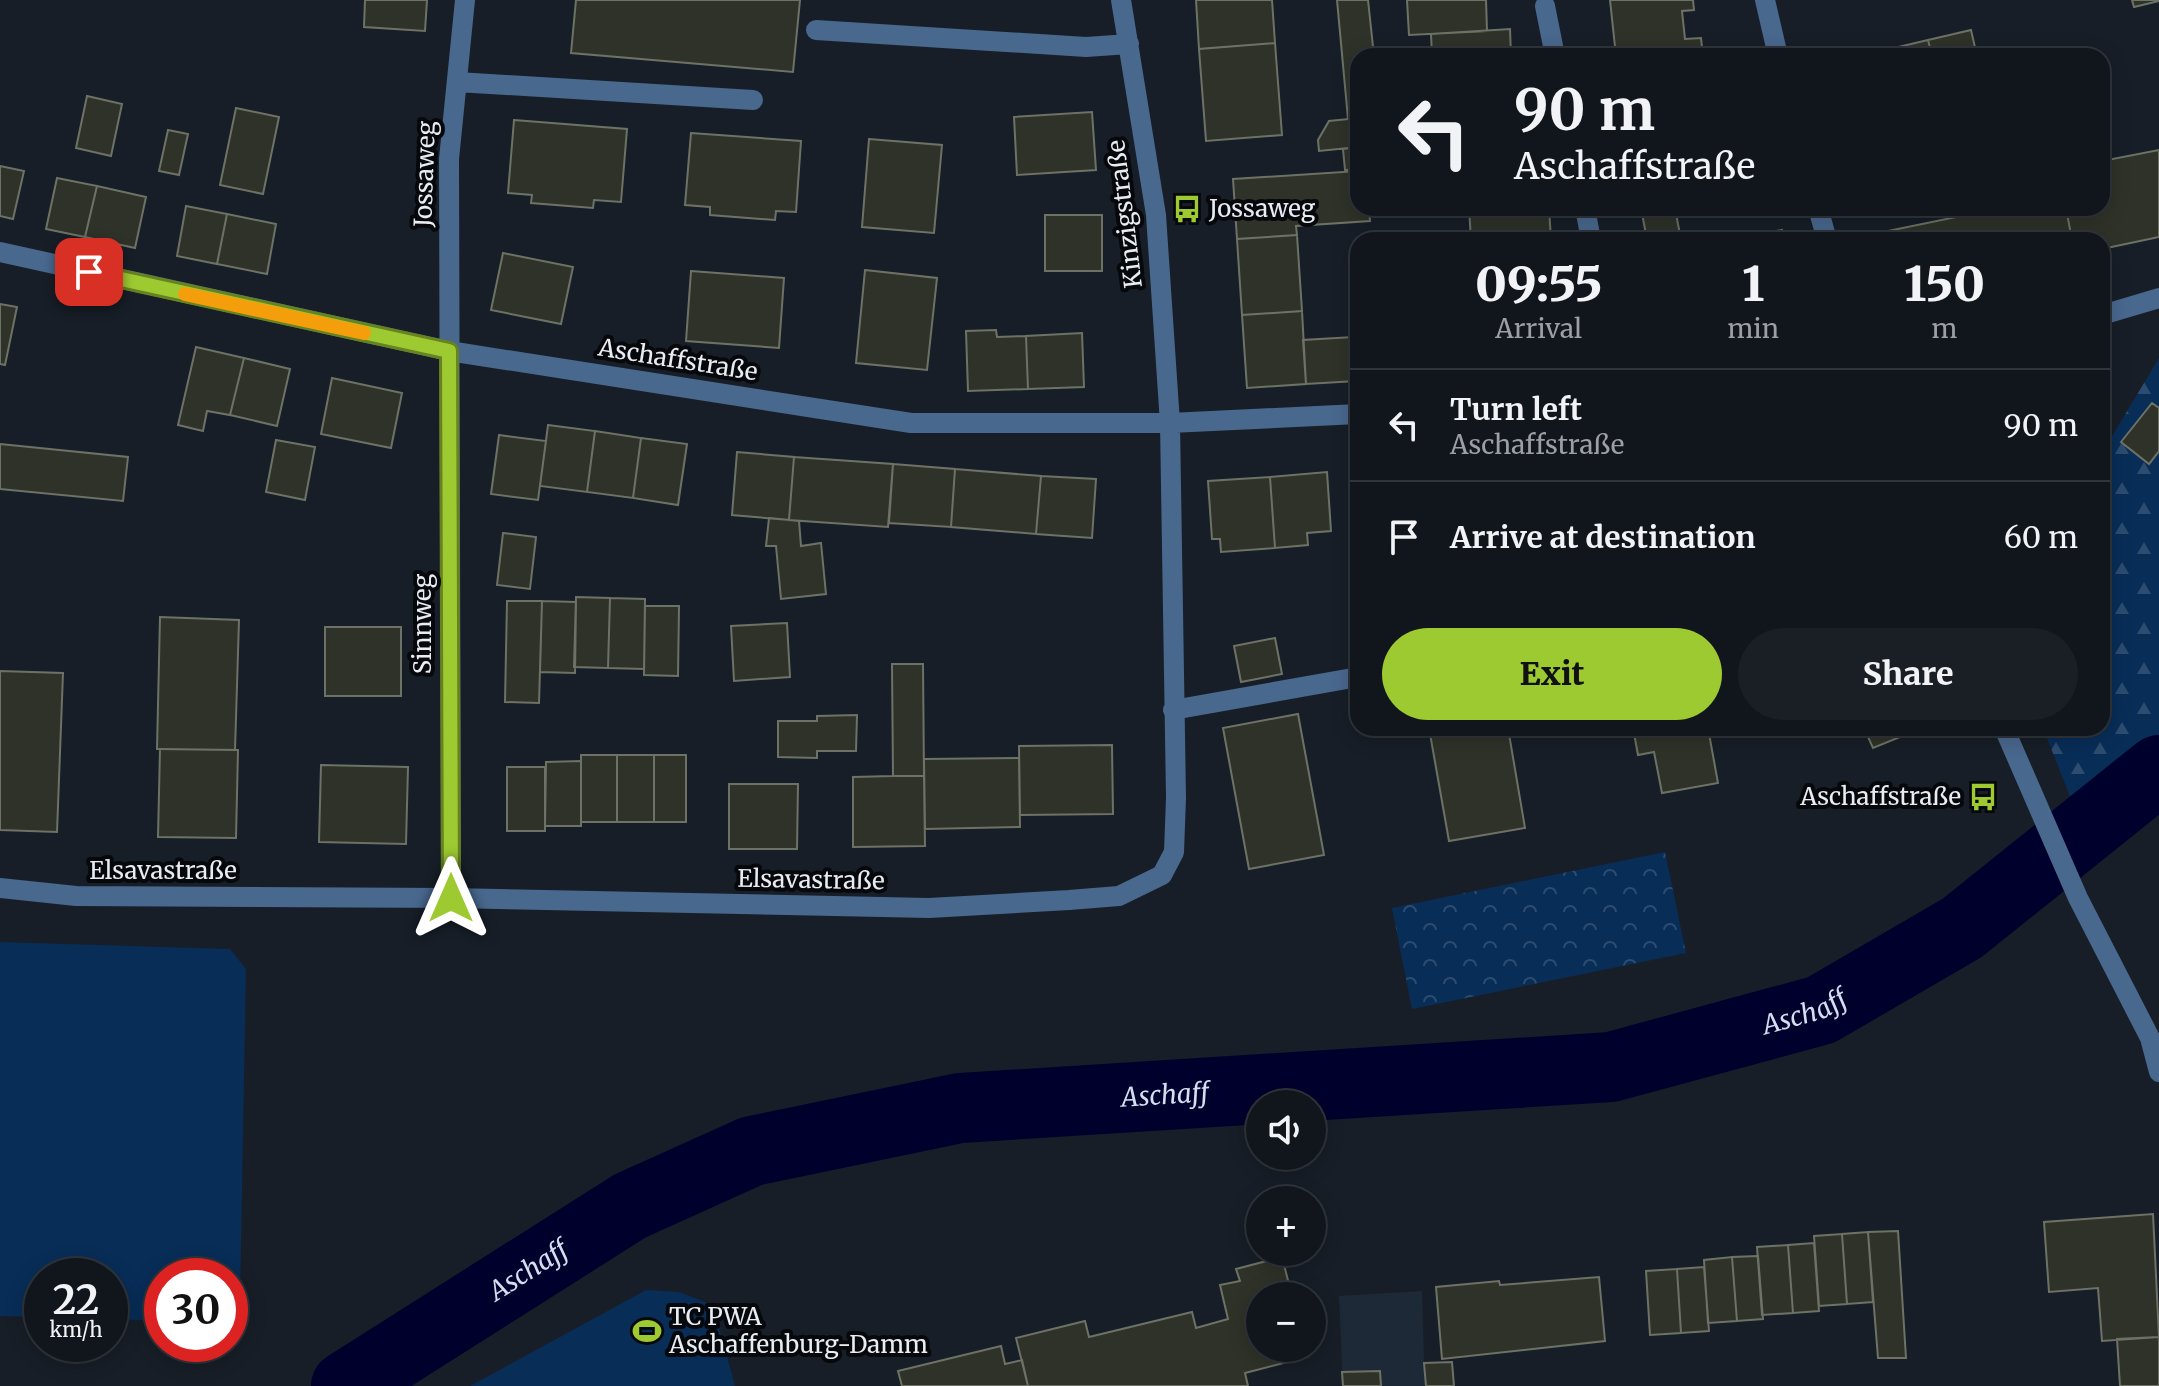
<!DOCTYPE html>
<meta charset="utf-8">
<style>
body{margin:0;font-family:Merriweather,serif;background:#1a1f26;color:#f1f3f6;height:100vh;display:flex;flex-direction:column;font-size:30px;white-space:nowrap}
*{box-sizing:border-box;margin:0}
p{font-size:26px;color:#9c9fa4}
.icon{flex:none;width:44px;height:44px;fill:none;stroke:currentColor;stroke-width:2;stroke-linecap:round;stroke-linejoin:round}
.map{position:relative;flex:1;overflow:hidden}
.side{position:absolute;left:1350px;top:232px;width:760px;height:504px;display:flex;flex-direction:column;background:#11161d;border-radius:24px;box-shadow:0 4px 20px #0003,0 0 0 2px #30353b}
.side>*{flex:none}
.guide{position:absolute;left:1350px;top:48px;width:760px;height:168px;border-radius:24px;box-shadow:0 4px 20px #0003,0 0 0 2px #30353b;background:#11161d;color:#f1f3f6;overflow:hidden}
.fabs{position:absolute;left:1246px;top:1090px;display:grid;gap:16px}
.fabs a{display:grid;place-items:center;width:80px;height:80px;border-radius:50%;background:#11161d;box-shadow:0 4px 20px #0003,0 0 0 2px #30353b;font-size:40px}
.speed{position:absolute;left:24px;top:1258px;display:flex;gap:16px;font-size:40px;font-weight:700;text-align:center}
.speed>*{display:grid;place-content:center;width:104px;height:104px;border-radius:50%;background:#11161d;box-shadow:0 4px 20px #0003,0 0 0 2px #30353b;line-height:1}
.speed small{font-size:20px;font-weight:400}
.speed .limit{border:12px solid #d22;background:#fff;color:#111}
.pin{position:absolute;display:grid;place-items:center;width:68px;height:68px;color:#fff;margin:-34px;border-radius:16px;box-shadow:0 4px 12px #0006}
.me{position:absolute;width:88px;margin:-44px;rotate:0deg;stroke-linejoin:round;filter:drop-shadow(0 0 6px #0008)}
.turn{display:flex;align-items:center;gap:28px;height:168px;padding:0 32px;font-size:36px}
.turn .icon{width:104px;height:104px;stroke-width:2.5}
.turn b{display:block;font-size:56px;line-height:68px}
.eta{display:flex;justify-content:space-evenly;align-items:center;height:136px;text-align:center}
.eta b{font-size:48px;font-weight:800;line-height:56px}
.cta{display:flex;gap:16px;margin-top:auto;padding:16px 32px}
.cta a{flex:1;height:92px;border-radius:48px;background:#9dca31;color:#111;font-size:32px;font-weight:800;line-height:92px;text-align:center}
.cta a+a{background:#1a1f26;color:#f1f3f6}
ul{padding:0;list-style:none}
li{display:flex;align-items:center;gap:24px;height:112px;padding:0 32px;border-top:2px solid #30353b}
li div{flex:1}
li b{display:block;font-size:30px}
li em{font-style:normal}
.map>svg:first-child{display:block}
.built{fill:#1e2937}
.forest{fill:url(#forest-firs)}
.park{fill:url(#park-crowns)}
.pitch{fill:#082d57}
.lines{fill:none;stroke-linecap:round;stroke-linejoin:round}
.river{stroke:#00002d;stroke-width:70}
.building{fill:#2e3228;stroke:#6d7266;stroke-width:2}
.minor{stroke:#49688e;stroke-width:20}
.route-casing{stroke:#668320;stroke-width:20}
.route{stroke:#9dca31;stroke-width:14}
.slow{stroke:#f59e0b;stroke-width:14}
.labels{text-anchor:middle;stroke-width:8;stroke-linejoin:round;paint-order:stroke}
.street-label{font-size:24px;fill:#e8ecf3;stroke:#06080c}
.poi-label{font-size:24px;fill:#e8ecf3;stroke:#06080c;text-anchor:start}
.water-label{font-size:26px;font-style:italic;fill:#d3dfef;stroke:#06080c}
</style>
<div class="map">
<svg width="2159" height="1386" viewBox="0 0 2159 1386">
<defs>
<pattern id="forest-firs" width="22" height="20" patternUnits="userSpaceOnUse" patternTransform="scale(2)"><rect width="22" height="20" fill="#082d57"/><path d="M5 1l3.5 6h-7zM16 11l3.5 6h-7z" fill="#2c4c70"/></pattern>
<pattern id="park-crowns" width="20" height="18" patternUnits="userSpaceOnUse" patternTransform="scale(2)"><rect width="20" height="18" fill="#082d57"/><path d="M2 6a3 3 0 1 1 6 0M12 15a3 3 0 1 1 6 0" fill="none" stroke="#2c4c70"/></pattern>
</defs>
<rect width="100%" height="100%" fill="#171e27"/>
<!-- built -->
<path class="built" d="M1422,1291L1424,1363L1452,1362L1454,1386H1343L1339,1296Z"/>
<!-- forest -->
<path class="forest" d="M2159,358V807L2094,857L2043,728H2102V453Z"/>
<!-- park -->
<path class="park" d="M1665,852L1686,953L1412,1009L1392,908Z"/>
<!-- pitch -->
<path class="pitch" d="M0,942L230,949L246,969L240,1301L230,1314V1276H162V1321L110,1319V1276H42V1317L0,1316Z
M646,1290L679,1292L713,1305L735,1386H470Z"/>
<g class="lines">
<!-- river -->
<path class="river" id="s1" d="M346,1386L630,1206L752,1151L960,1108L1611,1067L1821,1010L1962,928L2159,770"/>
</g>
<!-- building -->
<path class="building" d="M365,0H427L425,31L364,27Z
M576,0H800L793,72L571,53Z
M1196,0H1272L1275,43L1199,49Z
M1337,0H1368L1374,56H1358V118L1348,119Z
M1407,0H1486L1487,31L1409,35Z
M1610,0H1693L1694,10L1682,11L1685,39L1701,38L1703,56H1616Z
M2132,0H2159V1L2134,7Z
M1510,29L1511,56H1432L1431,34Z
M1971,30L1977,56H1932L1928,40Z
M1928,40L1932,56H1874L1873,53Z
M1275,43L1282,135L1206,141L1199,49Z
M87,96L122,104L111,156L76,148Z
M236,108L279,117L263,194L220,185Z
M1092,112L1096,170L1017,175L1014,117Z
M1358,118V147L1319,151L1318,140L1329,121Z
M514,120L627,129L621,202L594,200L593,208L531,203L532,195L508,193Z
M168,130L188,134L179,175L159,171Z
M691,133L801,141L796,212L776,211L775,220L710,215V207L685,205Z
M869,139L942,145L934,233L862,227Z
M1358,147V169L1345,170L1343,149Z
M2159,150V237L2102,249V240H2072L2066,208H2102V161Z
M0,166L24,171L13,219L0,216Z
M1358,171V208H1369L1370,221L1296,226L1297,235L1237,239L1233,179Z
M57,178L97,186L85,237L46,229Z
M97,186L146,197L135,248L85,237Z
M186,206L227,214L217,264L177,256Z
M1469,208H1549L1551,240H1471Z
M1641,208H1675L1681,240H1647Z
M2000,208H2066L2072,240H1890L1888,231Z
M227,214L276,224L267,274L217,264Z
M1045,215H1102V271H1045Z
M1782,230L1784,240L1735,239Z
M1297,235L1302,311L1242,315L1237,239Z
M503,253L573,267L561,324L491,310Z
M865,270L937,278L927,370L856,363Z
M691,271L784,278L779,348L686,341Z
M0,304L17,307L5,365L0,364Z
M1302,311L1306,384L1247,388L1242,315Z
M996,330L997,337L1026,336L1028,389L968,391L966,331Z
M1082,333L1084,387L1028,389L1026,336Z
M1353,337L1356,381L1306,384L1303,340Z
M196,347L244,358L230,415L207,411L203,431L178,425Z
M244,358L290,369L277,426L230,415Z
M332,378L402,393L391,448L321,434Z
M2152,403L2159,408V451L2149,464L2121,442Z
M548,425L595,431L587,492L540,486Z
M595,431L641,438L633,498L587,492Z
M499,435L546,441L538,500L491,494Z
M641,438L687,444L678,505L633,498Z
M276,440L315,447L305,500L266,492Z
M0,444L128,457L123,501L0,489Z
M737,452L794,457L789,520L732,515Z
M794,457L893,464L888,527L789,520Z
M893,464L955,469L951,527L889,523Z
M955,469L1041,476L1036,534L951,527Z
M1327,472L1331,531L1307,533L1308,545L1275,548L1270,477Z
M1041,476L1096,479L1092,538L1036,534Z
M1270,477L1275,548L1221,552L1220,539H1212L1208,481Z
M769,518L799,521L801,546L821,543L826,594L781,599L776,546H766Z
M503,533L536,537L530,589L497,585Z
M576,597L610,598L608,668L574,667Z
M610,598L645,599L644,669L608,668Z
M507,601H542L539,703L505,702Z
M542,601L576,602L575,673L540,672Z
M645,606H679L678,676L644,675Z
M160,617L239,620L235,750L157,749Z
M787,623L790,677L734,681L731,626Z
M325,627H401V696H325Z
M1275,638L1282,674L1241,682L1234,646Z
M892,664H923L924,776H893Z
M0,671L63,673L57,832L0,830Z
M1298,714L1324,855L1249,869L1223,728Z
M857,715L856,751H817V758L778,757V721H817V716Z
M1429,728H1508L1525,828L1449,841Z
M1633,728H1708L1718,783L1662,793L1654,752L1638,755Z
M1864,728H1922L1873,748Z
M1112,745L1113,814L1020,815L1019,746Z
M160,749L238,750L236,838L158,837Z
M581,755H617V822H581Z
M617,755H654V822H617Z
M654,755H686V822H654Z
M1019,758L1020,827L925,829L924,759Z
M581,761V826H545L546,762Z
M321,765L408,767L406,844L319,842Z
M507,767H545V831H507Z
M893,776H924L925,846L853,847V777Z
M729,784H798L797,849H729Z
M2153,1214L2159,1337L2102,1341L2098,1288L2049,1292L2044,1222Z
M1898,1231L1906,1358H1878L1868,1232Z
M1868,1232L1873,1302L1847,1304L1842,1234Z
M1842,1234L1847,1304L1819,1306L1814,1236Z
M1814,1243L1819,1311L1793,1313L1788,1245Z
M1788,1245L1793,1313L1762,1315L1757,1247Z
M1758,1256L1763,1319L1737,1321L1732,1257Z
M1282,1257L1292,1296H1260V1348H1296L1299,1359L1245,1373L1248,1386H1028L1016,1338L1085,1321L1089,1337L1192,1312L1196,1328L1228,1319L1220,1285L1240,1281L1236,1269Z
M1732,1257L1737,1321L1708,1323L1704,1260Z
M1704,1267L1709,1331L1681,1333L1677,1269Z
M1677,1269L1681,1333L1650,1335L1646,1271Z
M1599,1277L1605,1341L1442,1359L1436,1287L1499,1281L1500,1285Z
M2159,1337V1386H2120L2117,1339Z
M1001,1346L1005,1364L1022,1360L1028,1386H902L898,1371Z
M1452,1362L1454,1386H1426L1424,1363Z
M1380,1371L1381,1386H1343L1342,1372Z"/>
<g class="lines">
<!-- minor -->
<path class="minor" d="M1765,0L1778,56
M1545,6L1555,56
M816,30L1086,47L1129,44
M457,82L753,100
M1585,208L1591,240
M1818,208L1827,240
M0,252L449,351L911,423H1170L1358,414
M2102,315L2159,298
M1173,710L1358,677
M2004,728L2078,898L2150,1038L2159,1072
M0,888L76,896L451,898L929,908L1069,900L1119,896L1162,875L1174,852L1176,798L1170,423L1156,215L1121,0
M451,898L449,159L465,0"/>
</g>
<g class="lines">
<defs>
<path id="route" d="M89,272L449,351L451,898"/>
</defs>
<!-- route casing -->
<use href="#route" class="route-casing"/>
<!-- route -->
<use href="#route" class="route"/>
<!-- slow -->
<path class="slow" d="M185,294L364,333"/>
</g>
<!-- icons -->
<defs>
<symbol id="bus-bare" viewBox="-9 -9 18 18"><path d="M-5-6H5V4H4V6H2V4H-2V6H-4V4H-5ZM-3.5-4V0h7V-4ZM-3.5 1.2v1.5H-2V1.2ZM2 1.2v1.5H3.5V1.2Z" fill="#9dca31" stroke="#06080c" stroke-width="2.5" paint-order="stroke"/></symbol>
<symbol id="stadium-bare" viewBox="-9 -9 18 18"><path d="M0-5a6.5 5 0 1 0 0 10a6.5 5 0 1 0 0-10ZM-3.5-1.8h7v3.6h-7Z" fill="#9dca31" stroke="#06080c" stroke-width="2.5" paint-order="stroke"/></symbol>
</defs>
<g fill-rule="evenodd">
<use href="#bus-bare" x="1167" y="189" width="40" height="40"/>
<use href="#bus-bare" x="1963" y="777" width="40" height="40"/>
<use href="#stadium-bare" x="627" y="1311" width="40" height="40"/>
</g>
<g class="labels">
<!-- street labels -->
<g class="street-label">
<text transform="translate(425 174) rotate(-88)" y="8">Jossaweg</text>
<text transform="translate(1125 214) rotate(-97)" y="8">Kinzigstraße</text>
<text transform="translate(678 360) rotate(9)" y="8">Aschaffstraße</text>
<text transform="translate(423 624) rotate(-90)" y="8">Sinnweg</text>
<text x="163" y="879">Elsavastraße</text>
<text transform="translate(811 880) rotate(1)" y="8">Elsavastraße</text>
</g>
<!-- poi labels -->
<g class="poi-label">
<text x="1209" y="217">Jossaweg</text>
<text x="1961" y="805" text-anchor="end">Aschaffstraße</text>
<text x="669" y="1325">TC PWA<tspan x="669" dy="28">Aschaffenburg-Damm</tspan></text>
</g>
<!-- water labels -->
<g class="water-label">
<text dy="9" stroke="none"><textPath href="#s1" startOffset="1536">Aschaff</textPath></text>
<text dy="9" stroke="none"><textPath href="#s1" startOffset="888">Aschaff</textPath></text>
<text dy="9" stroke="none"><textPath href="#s1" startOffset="216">Aschaff</textPath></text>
</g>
</g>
</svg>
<div class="fabs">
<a><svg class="icon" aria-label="sound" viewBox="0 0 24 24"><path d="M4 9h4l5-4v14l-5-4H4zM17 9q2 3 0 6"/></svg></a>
<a>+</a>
<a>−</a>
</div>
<div class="speed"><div>22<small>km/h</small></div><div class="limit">30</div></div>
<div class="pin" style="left:89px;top:272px;background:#d93025"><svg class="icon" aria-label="arrive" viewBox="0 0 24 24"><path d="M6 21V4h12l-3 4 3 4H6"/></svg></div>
<svg class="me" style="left:451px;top:898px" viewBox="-20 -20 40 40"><path d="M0-17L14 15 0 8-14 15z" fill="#9dca31" stroke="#fff" stroke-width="4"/></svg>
<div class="guide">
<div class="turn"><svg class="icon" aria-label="left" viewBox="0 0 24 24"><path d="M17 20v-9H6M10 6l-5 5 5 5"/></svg><div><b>90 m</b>Aschaffstraße</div></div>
</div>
<section class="side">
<div class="eta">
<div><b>09:55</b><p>Arrival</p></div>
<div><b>1</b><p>min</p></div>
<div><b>150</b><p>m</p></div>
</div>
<ul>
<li><svg class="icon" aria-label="left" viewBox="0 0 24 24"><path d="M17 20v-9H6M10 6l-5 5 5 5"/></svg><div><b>Turn left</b><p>Aschaffstraße</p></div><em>90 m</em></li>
<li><svg class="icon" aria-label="arrive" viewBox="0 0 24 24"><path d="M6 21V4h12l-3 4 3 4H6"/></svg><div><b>Arrive at destination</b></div><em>60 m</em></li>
</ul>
<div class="cta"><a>Exit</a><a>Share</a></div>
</section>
</div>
